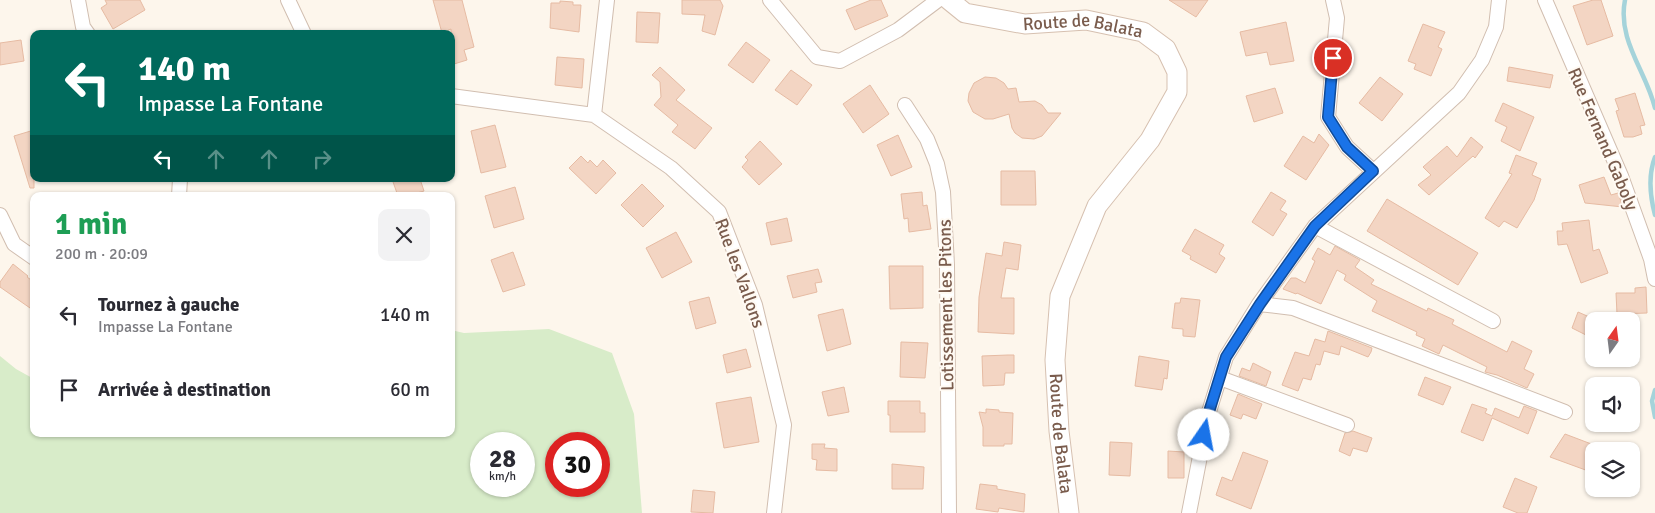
<!DOCTYPE html>
<html lang="fr">
<meta charset="utf-8">
<style>
body{margin:0;font-family:Signika,sans-serif;background:#f2f2f3;color:#2b2b33;height:100vh;display:flex;flex-direction:column;font-size:19px;white-space:nowrap}
*{box-sizing:border-box;margin:0}
p{font-size:16px;color:#7c7c81}
.icon{flex:none;width:28px;height:28px;fill:none;stroke:currentColor;stroke-width:2;stroke-linecap:round;stroke-linejoin:round}
.map{position:relative;flex:1;overflow:hidden}
.drawer{position:absolute;left:30px;top:192px;width:425px;height:245px;display:flex;flex-direction:column;background:#fff;border-radius:10px;box-shadow:0 1px 4px #0004}
.drawer>*{flex:none}
.guide{position:absolute;left:30px;top:30px;width:425px;height:152px;border-radius:10px;box-shadow:0 1px 4px #0004;background:#00695c;color:#fff;overflow:hidden}
.needle{width:32px;rotate:14deg}
.controls{position:absolute;left:1585px;top:312px;display:grid;gap:10px}
.controls a{display:grid;place-items:center;width:55px;height:55px;border-radius:10px;background:#fff;box-shadow:0 1px 4px #0004;font-size:25px}
.speed{position:absolute;left:470px;top:432px;display:flex;gap:10px;font-size:25px;font-weight:700;text-align:center}
.speed>*{display:grid;place-content:center;width:65px;height:65px;border-radius:50%;background:#fff;box-shadow:0 1px 4px #0004;line-height:1}
.speed small{font-size:12px;font-weight:400}
.speed .limit{border:8px solid #d22;background:#fff;color:#111}
.pin{position:absolute;display:grid;place-items:center;width:42px;height:42px;color:#fff;margin:-21px;border:2px solid #fff;border-radius:50%;box-shadow:0 1px 5px #0007}
.me{position:absolute;width:55px;margin:-28px;rotate:12deg;stroke-linejoin:round;filter:drop-shadow(0 0 4px #0008)}
.turn{display:flex;align-items:center;gap:18px;height:105px;padding:0 25px;font-size:22px}
.turn .icon{width:65px;height:65px;stroke-width:2.5}
.turn b{display:block;font-size:35px;line-height:42px}
.lanes{display:flex;align-items:center;height:48px;padding:0 25px;background:#0003;justify-content:center;gap:25px;direction:ltr}
.lanes .off{opacity:.35}
.round{display:grid;place-items:center;flex:none;width:52px;height:52px;border-radius:10px;background:#f2f2f3}
.headline{display:flex;align-items:center;justify-content:space-between;height:85px;padding:0 25px}
h1{font-size:30px;font-weight:800;line-height:38px;color:#1e9e55}
ul{padding:0;list-style:none}
li{display:flex;align-items:center;gap:15px;height:75px;padding:0 25px}
li div{flex:1}
li b{display:block;font-size:19px}
li em{font-style:normal}
.map>svg:first-child{display:block}
.green{fill:#d8ecc9;fill-rule:evenodd}
.lines{fill:none;stroke-linecap:round;stroke-linejoin:round}
.stream{stroke:#a5d3da;stroke-width:4.5}
.building{fill:#f3d5c3;stroke:#e6bba3}
.minor-casing{stroke:#d1beb0;stroke-width:16}
.secondary-casing{stroke:#d6c0b0;stroke-width:21}
.minor{stroke:#fff;stroke-width:14}
.secondary{stroke:#fff;stroke-width:19}
.route-casing{stroke:#114b97;stroke-width:12}
.route{stroke:#1a73e8;stroke-width:9}
.labels{text-anchor:middle;stroke-width:4;stroke-linejoin:round;paint-order:stroke}
.street-label{font-size:18px;fill:#7a5c4d;stroke:#fffaf3}
</style>
<div class="map">
<svg width="1655" height="513" viewBox="0 0 1655 513">
<rect width="100%" height="100%" fill="#fdf6ec"/>
<!-- green -->
<path class="green" d="M549,329L612,353L634,414L642,513H0V356L16,369L34,379V434H451V330L464,333ZM481,444H524V486H481ZM556,444H599V486H556Z"/>
<g class="lines">
<!-- stream -->
<path class="stream" d="M1625,0C1617,40 1646,71 1655,108
M1655,157C1648,175 1650,196 1655,215
M1655,390L1652,401L1655,417"/>
</g>
<!-- building -->
<path class="building" d="M105,0H140L145,10L113,29L101,8L107,4Z
M433,0H462L474,47L464,50L467,60L454,64L451,53V29L442,33Z
M682,0H720L723,6L715,35L702,31L705,15L682,14Z
M871,0H881L888,16L855,30L846,10Z
M1169,0H1208L1196,17Z
M1593,0H1601L1613,36L1587,45L1573,6Z
M560,1L573,2V5H581L579,32L550,28L551,3H560Z
M637,12L660,13L658,43L636,42Z
M1286,22L1294,61L1270,65L1267,52L1246,56L1240,32Z
M1423,24L1445,32L1438,47L1442,49L1431,76L1414,69L1416,64L1408,61Z
M21,40L24,61L0,65V43Z
M746,42L770,60L753,83L728,65Z
M557,57L584,59L582,88L555,85Z
M660,67L685,90L676,100L712,128L695,149L672,132L678,125L654,105L661,97L660,82L652,75Z
M1509,67L1553,75L1550,88L1507,81Z
M791,70L812,85L797,105L775,90Z
M985,77L996,78L1004,83L1008,89L1016,88L1019,102L1035,101L1042,105L1048,113H1061L1042,136L1034,139L1022,138L1015,133L1012,128L1009,114L993,119H985L973,112L968,101L969,93L974,83Z
M1380,77L1403,94L1382,121L1359,103Z
M870,85L889,114L863,133L843,104Z
M1275,88L1283,113L1254,122L1246,96Z
M1635,93L1645,125L1640,126L1642,134L1633,137H1624L1616,111L1619,110L1615,99Z
M1503,103L1534,117L1520,151L1501,141L1507,127L1495,121Z
M495,125L506,167L481,173L471,131Z
M34,130V188H30L14,136Z
M1319,134L1329,145L1306,180L1284,166L1303,136L1314,143Z
M898,135L912,167L891,176L877,145Z
M1471,137L1483,147L1475,158L1473,156L1429,195L1418,185L1431,175L1423,167L1447,146L1457,157Z
M760,141L782,164L759,185L742,167L748,160L745,157Z
M1516,155L1537,163L1532,175L1541,179L1534,200L1517,228L1504,221L1499,227L1485,218L1512,174L1509,173Z
M581,156L588,163L590,160L597,167L603,160L616,173L596,194L569,168Z
M1001,171H1035L1036,205H1001Z
M1604,177L1611,195L1618,193L1623,207L1585,203L1579,185Z
M392,179H420L424,191L406,196H398Z
M642,184L664,206L643,227L621,205Z
M515,187L524,219L494,228L485,196Z
M922,192L923,206L927,205L931,229L909,232L908,218L904,219L901,194Z
M1271,192L1286,201L1280,210L1287,214L1273,236L1252,222Z
M1387,199L1478,253L1458,285L1367,231Z
M787,218L792,241L771,245L766,223Z
M1589,220L1593,251L1599,249L1608,273L1581,283L1567,244L1558,245L1557,231H1563L1562,223Z
M1195,229L1224,245L1219,254L1225,258L1216,273L1190,259L1191,256L1182,251Z
M676,232L692,262L662,278L646,248Z
M1004,242L1021,245L1018,270L1006,268L1001,298H1014V334L978,332L979,297L986,253L1002,256Z
M1335,246L1360,260L1355,267L1374,280L1371,284L1427,311L1428,308L1454,320L1452,324L1507,352L1512,341L1532,351L1524,369L1534,374L1527,388L1497,375L1485,372L1487,367L1443,345L1439,354L1422,346L1425,339L1416,335L1417,332L1372,311L1377,301L1344,280L1346,275L1337,270L1321,304L1297,293L1296,294L1283,289L1291,278H1296L1305,283L1315,261L1312,259L1318,248L1330,255Z
M513,252L525,285L503,292L491,260Z
M13,264L28,276L27,277L34,282V302L30,308L0,287V282Z
M889,266H923V308L890,309Z
M818,269L822,282L815,283L817,292L793,298L787,276Z
M1646,287L1647,313L1617,314L1616,293H1635V288Z
M709,297L716,323L696,329L689,302Z
M1181,298L1200,300L1195,337L1183,336V329L1172,328L1175,303H1180Z
M843,309L851,344L827,351L818,315Z
M1578,312L1594,319V339L1572,328Z
M1328,331L1372,348L1371,352L1368,357L1341,346L1339,355L1324,351L1320,365L1316,364L1311,380L1303,378L1298,391L1282,385L1295,352L1309,356L1315,339L1325,342Z
M901,342L928,343L925,378L900,377Z
M746,349L751,367L727,373L723,355Z
M1008,355H1014V373H1005L1004,385L983,386L982,356Z
M1139,356L1169,361L1167,379L1164,378L1162,390L1135,386Z
M1253,363L1271,372L1266,386L1239,376L1242,368L1250,371Z
M1425,377L1451,387L1443,405L1418,395Z
M844,387L849,412L828,416L822,392Z
M1238,394L1262,404L1256,419L1243,414L1241,419L1230,415Z
M751,397L759,442L724,448L716,403Z
M888,401H920V413H925V432H890V415H888Z
M1472,404L1487,409L1485,413L1492,416L1495,408L1519,418L1524,406L1537,411L1528,434L1492,418L1483,441L1461,432Z
M986,409L999,410V412L1013,413L1012,444H1004V446H983V427L979,412L986,413Z
M1353,431L1372,438L1367,452L1353,448L1350,456L1339,451L1345,433Z
M1565,434L1594,445V464L1591,472L1550,457Z
M1110,442L1132,443L1130,476L1109,475Z
M812,444H825L824,448L837,449V471L816,470L817,460L812,459Z
M1168,451L1184,452V478H1168Z
M1243,452L1268,461L1251,509L1216,495L1222,477L1232,481Z
M892,464L924,467L923,489H892Z
M1515,478L1537,487L1527,513H1518L1503,507Z
M980,484L997,486V489L1025,494L1024,512L999,508L998,512L976,509Z
M693,490L715,492L713,513L691,512Z"/>
<g class="lines">
<defs>
<path id="minor" d="M78,0L83,27L88,34
M288,0L304,34
M770,0L817,57L840,61L898,30L938,0
M1333,0L1337,18L1328,117L1347,147L1373,171
M1545,0L1621,176L1651,259L1655,279
M451,96L594,115L671,168L719,212L755,305L784,425L774,513
M905,105L927,139L937,164L943,192L947,265L949,513
M594,115L607,0
M179,196L180,179
M0,215L14,244L34,258
M1315,226L1493,321
M1259,304L1293,308L1565,412
M1220,378L1347,425
M1189,513L1208,415L1226,357L1259,304L1315,226L1459,93L1482,60L1496,27L1499,0"/>
<g id="secondary">
<path id="s1" d="M949,0L965,13L1025,24L1086,20L1143,32L1166,49L1177,72V92L1150,140L1097,206L1060,296L1055,360L1059,431L1069,513"/>
</g>
</defs>
<!-- minor casing -->
<use href="#minor" class="minor-casing"/>
<!-- secondary casing -->
<use href="#secondary" class="secondary-casing"/>
<!-- minor -->
<use href="#minor" class="minor"/>
<!-- secondary -->
<use href="#secondary" class="secondary"/>
</g>
<g class="lines">
<defs>
<path id="route" d="M1204,435L1208,415L1226,357L1260,304L1315,226L1373,171L1347,147L1328,117L1333,58"/>
</defs>
<!-- route casing -->
<use href="#route" class="route-casing"/>
<!-- route -->
<use href="#route" class="route"/>
</g>
<g class="labels">
<!-- street labels -->
<g class="street-label">
<text dy="6" stroke="none"><textPath href="#s1" startOffset="140">Route de Balata</textPath></text>
<text transform="translate(1603 139) rotate(67)" y="6">Rue Fernand Gaboly</text>
<text transform="translate(740 273) rotate(70)" y="6">Rue les Vallons</text>
<text transform="translate(946 305) rotate(-91)" y="6">Lotissement les Pitons</text>
<text dy="6" stroke="none"><textPath href="#s1" startOffset="650">Route de Balata</textPath></text>
</g>
</g>
</svg>
<div class="controls">
<a><svg class="needle" viewBox="-14 -14 28 28"><path d="M0-13l5 13h-10z" fill="#e53935"/><path d="M0 13l5-13h-10z" fill="#7c7c81"/></svg></a>
<a><svg class="icon" aria-label="sound" viewBox="0 0 24 24"><path d="M4 9h4l5-4v14l-5-4H4zM17 9q2 3 0 6"/></svg></a>
<a><svg class="icon" aria-label="layers" viewBox="0 0 24 24"><path d="M12 4l9 5-9 5-9-5zM3 14l9 5 9-5"/></svg></a>
</div>
<div class="speed"><div>28<small>km/h</small></div><div class="limit">30</div></div>
<div class="pin" style="left:1333px;top:58px;background:#d93025"><svg class="icon" aria-label="arrive" viewBox="0 0 24 24"><path d="M6 21V4h12l-3 4 3 4H6"/></svg></div>
<svg class="me" style="left:1204px;top:435px" viewBox="-20 -20 40 40"><circle r="19" fill="#fff"/><path d="M0-13L10 11 0 6-10 11z" fill="#1a73e8"/></svg>
<div class="guide">
<div class="turn"><svg class="icon" aria-label="left" viewBox="0 0 24 24"><path d="M17 20v-9H6M10 6l-5 5 5 5"/></svg><div><b>140 m</b>Impasse La Fontane</div></div>
<div class="lanes"><svg class="icon" aria-label="left" viewBox="0 0 24 24"><path d="M17 20v-9H6M10 6l-5 5 5 5"/></svg><svg class="icon off" aria-label="ahead" viewBox="0 0 24 24"><path d="M12 20V5M6 11l6-6 6 6"/></svg><svg class="icon off" aria-label="ahead" viewBox="0 0 24 24"><path d="M12 20V5M6 11l6-6 6 6"/></svg><svg class="icon off" aria-label="right" viewBox="0 0 24 24"><path d="M7 20v-9h11M14 6l5 5-5 5"/></svg></div>
</div>
<section class="drawer">
<div class="headline"><div><h1>1 min</h1><p>200 m · 20:09</p></div><a class="round"><svg class="icon" aria-label="close" viewBox="0 0 24 24"><path d="M6 6l12 12M18 6L6 18"/></svg></a></div>
<ul>
<li><svg class="icon" aria-label="left" viewBox="0 0 24 24"><path d="M17 20v-9H6M10 6l-5 5 5 5"/></svg><div><b>Tournez à gauche</b><p>Impasse La Fontane</p></div><em>140 m</em></li>
<li><svg class="icon" aria-label="arrive" viewBox="0 0 24 24"><path d="M6 21V4h12l-3 4 3 4H6"/></svg><div><b>Arrivée à destination</b></div><em>60 m</em></li>
</ul>
</section>
</div>
